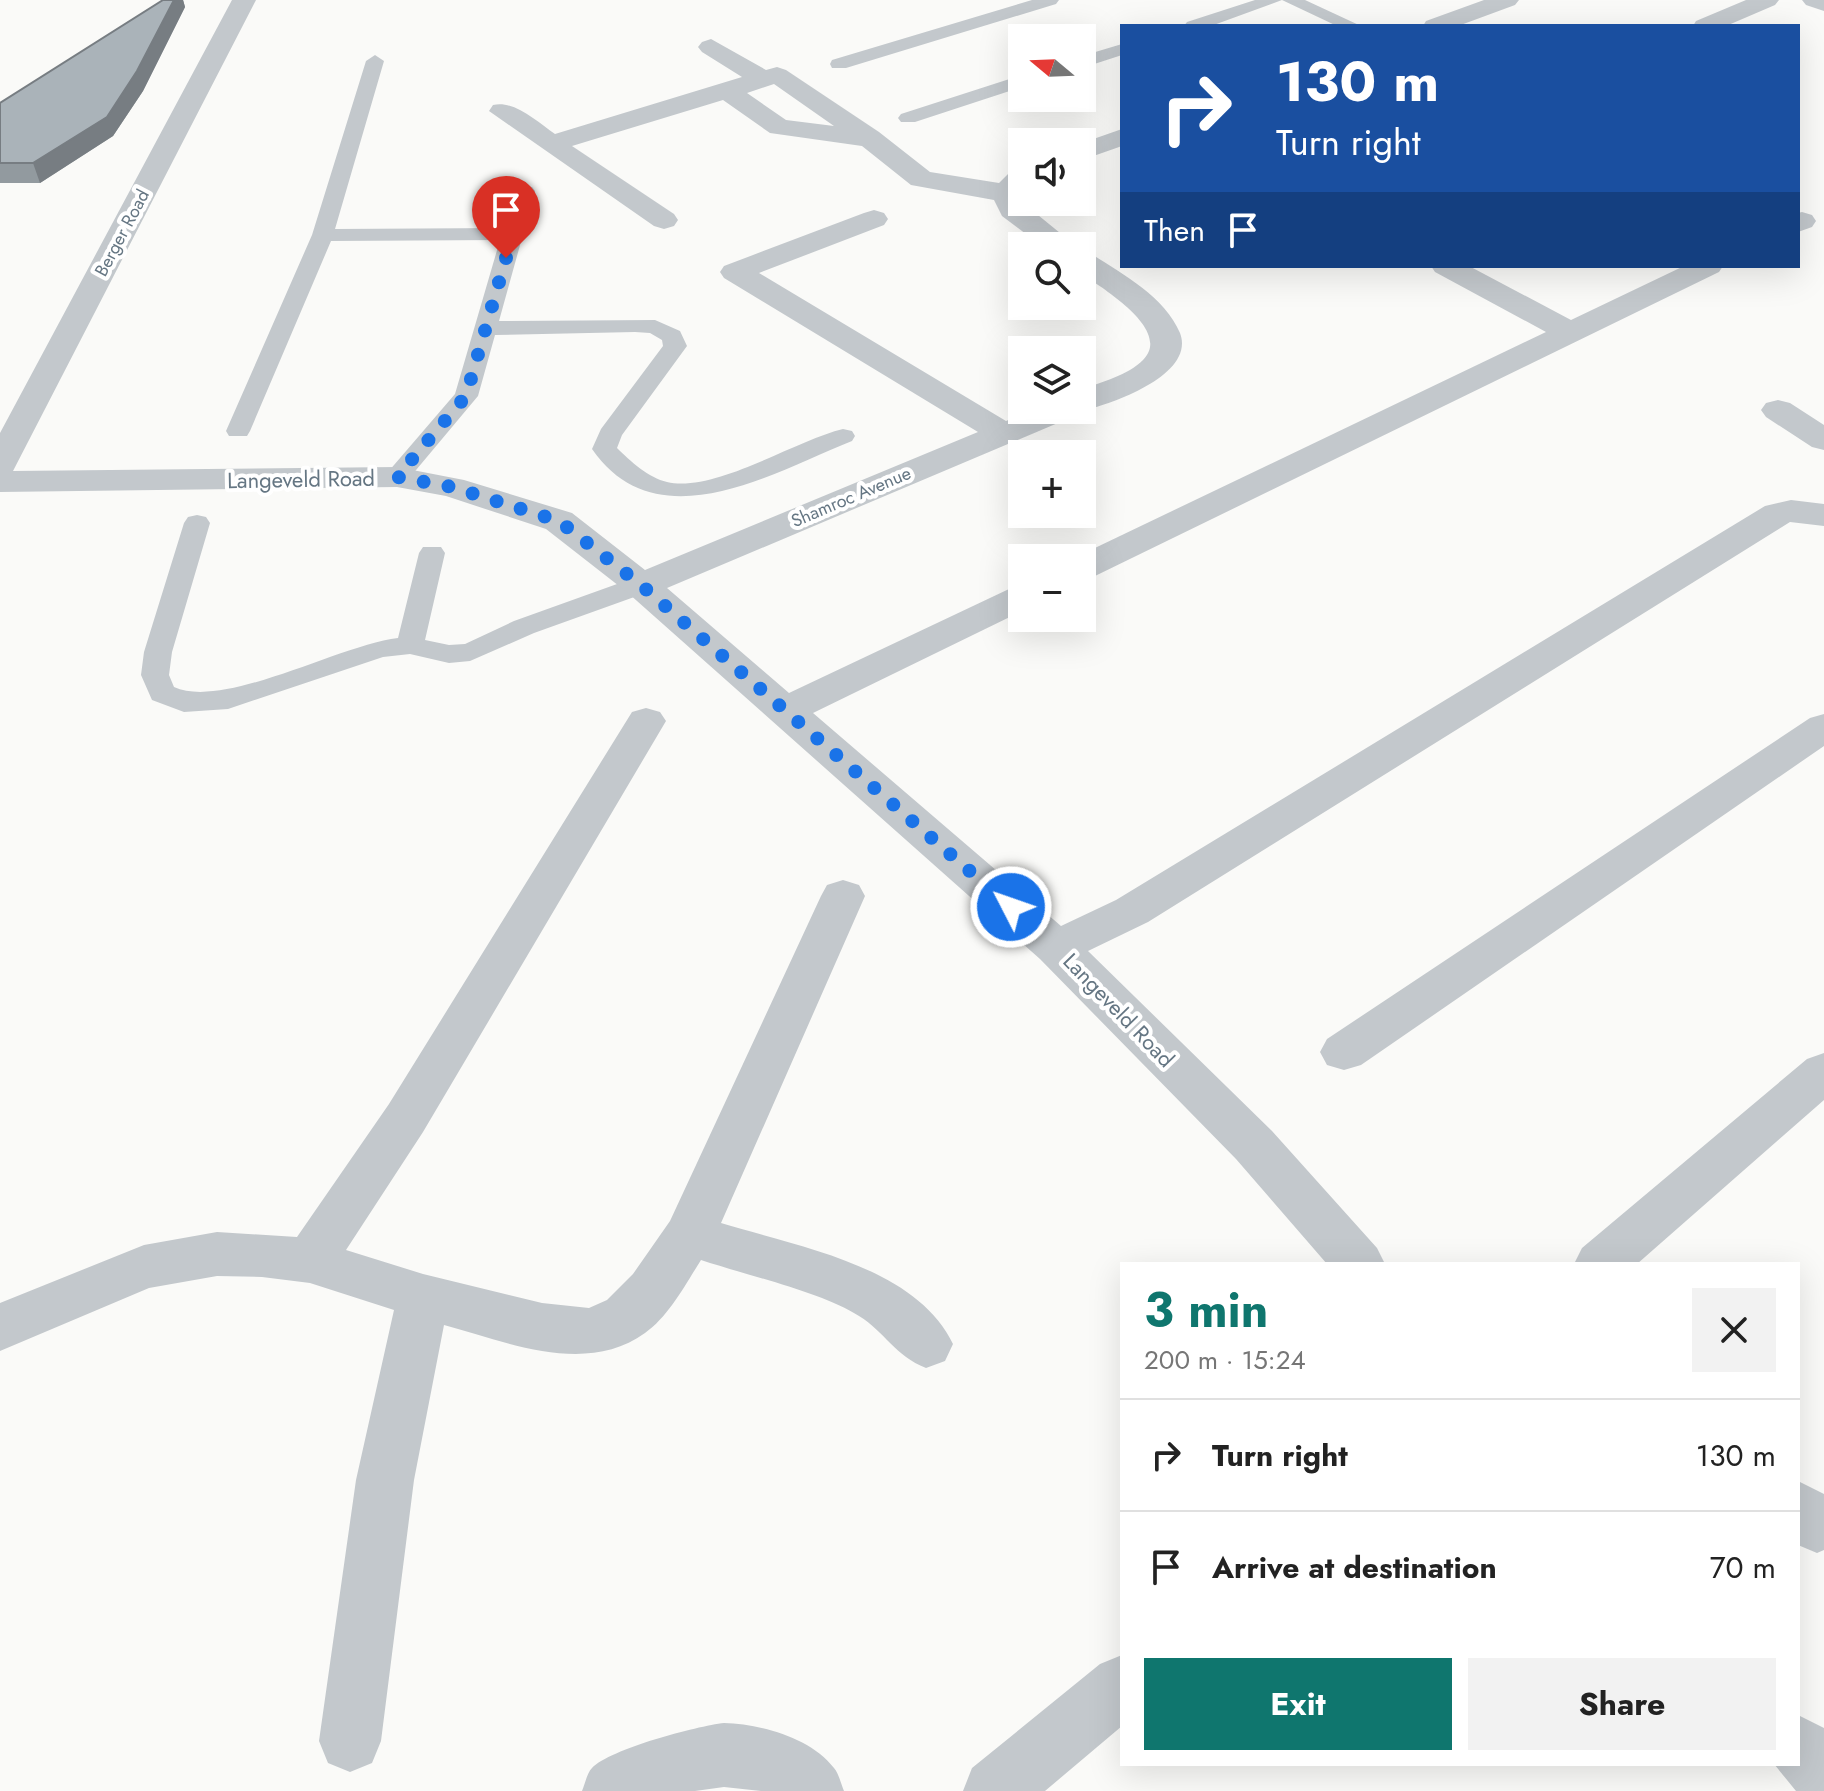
<!DOCTYPE html>
<meta charset="utf-8">
<style>
body{margin:0;font-family:Jost,sans-serif;background:#f2f2f2;color:#222;height:100vh;display:flex;flex-direction:column;font-size:30px;white-space:nowrap}
*{box-sizing:border-box;margin:0}
p{font-size:26px;color:#767676}
.icon{flex:none;width:44px;height:44px;fill:none;stroke:currentColor;stroke-width:2;stroke-linecap:round;stroke-linejoin:round}
.map{position:relative;flex:1;overflow:hidden}
.drawer{position:absolute;left:1120px;top:1262px;width:680px;height:504px;display:flex;flex-direction:column;background:#fff;border-radius:0px;box-shadow:0 8px 32px #0002}
.drawer>*{flex:none}
.top-card{position:absolute;left:1120px;top:24px;width:680px;height:244px;border-radius:0px;box-shadow:0 8px 32px #0002;background:#1a4fa0;color:#fff;overflow:hidden}
.needle{width:52px;rotate:289deg}
.buttons{position:absolute;left:1008px;top:24px;display:grid;gap:16px}
.buttons a{display:grid;place-items:center;width:88px;height:88px;border-radius:0px;background:#fff;box-shadow:0 8px 32px #0002;font-size:40px}
.pin{position:absolute;display:grid;place-items:center;width:68px;height:68px;color:#fff;margin:-82px -34px;border-radius:50% 50% 50% 0;rotate:-45deg;box-shadow:0 0 8px #0007}
.pin .icon{rotate:45deg}
.me{position:absolute;width:88px;margin:-44px;rotate:311deg;stroke-linejoin:round;filter:drop-shadow(0 0 6px #0008)}
.turn{display:flex;align-items:center;gap:28px;height:168px;padding:0 24px;font-size:36px}
.turn .icon{width:104px;height:104px;stroke-width:2.5}
.turn b{display:block;font-size:56px;line-height:68px}
.then{display:flex;align-items:center;height:76px;padding:0 24px;background:#0003;gap:16px;font-size:30px}
.round{display:grid;place-items:center;flex:none;width:84px;height:84px;border-radius:0px;background:#f2f2f2}
.head{display:flex;align-items:center;justify-content:space-between;height:136px;padding:0 24px}
h1{font-size:48px;font-weight:700;line-height:60px;color:#0f766e}
.primary-button{display:flex;gap:16px;margin-top:auto;padding:16px 24px}
.primary-button a{flex:1;height:92px;border-radius:0px;background:#0f766e;color:#fff;font-size:32px;font-weight:700;line-height:92px;text-align:center}
.primary-button a+a{background:#f2f2f2;color:#222}
ul{padding:0;list-style:none}
li{display:flex;align-items:center;gap:24px;height:112px;padding:0 24px;border-top:2px solid #e0e0e0}
li div{flex:1}
li b{display:block;font-size:30px}
li em{font-style:normal}
.map>svg:first-child{display:block}
.lines{fill:none;stroke-linecap:round;stroke-linejoin:round}
.service{fill:#c3c8cc;fill-rule:evenodd}
.minor{fill:#c3c8cc;fill-rule:evenodd}
.wall{fill:#929a9f}
.shaded-wall{fill:#777d82}
.building{fill:#aab3b9;stroke:#777d82;stroke-width:2}
.route{stroke:#1a73e8;stroke-width:14;stroke-dasharray:0 25.2}
.labels{text-anchor:middle;stroke-width:8;stroke-linejoin:round;paint-order:stroke}
.far-street-label{font-size:18px;fill:#657683;stroke:#fff}
.street-label{font-size:22px;fill:#657683;stroke:#fff}
</style>
<div class="map">
<svg width="1824" height="1791" viewBox="0 0 1824 1791">
<rect width="100%" height="100%" fill="#fafaf8"/>
<g class="lines">
<!-- service -->
<path class="service" d="M1032,0H1059L1056,4L846,68H832L830,64L832,60Z
M1255,0H1305L1361,26H1337L1282,0L1211,26H1184L1187,22Z
M1122,44V55L1082,68V56Z
M375,55L384,61L335,229L504,228L518,187H532L535,191L499,321L655,320L680,331L687,346L622,435L617,448C630,461 649,478 667,482C715,493 796,440 843,429L852,431L855,436L852,441C772,473 657,543 592,449L601,429L663,346L662,340L650,333L635,332L495,335L478,396L406,482H388L384,477L388,472L455,394L500,240L331,241L250,431L247,436H229L226,431L312,235L366,61Z
M1022,75V87L915,122H901L898,118L901,114Z
M197,515L206,517L210,523L172,652L169,675L174,687C224,710 339,645 398,638L419,553L423,547H441L445,553L425,640L449,645L465,644L514,621L631,579H651L654,585L651,591L534,633L470,661L449,663L410,654L383,657L228,709L184,712L152,700L141,675L144,652L184,523L188,517Z"/>
<!-- minor -->
<path class="minor" d="M232,0H256L13,471L397,467L464,480L572,513L645,570L978,432L724,278L720,272L724,266L864,213L874,210L884,213L888,219L884,225L759,273L1006,421L1031,410H1077L1072,417L667,588L789,693L1009,589L1022,586V611L813,713L1061,926L1116,900L1765,506L1791,500L1824,504V526L1790,522L1148,922L1088,951L1272,1131L1377,1248L1385,1264H1327L1236,1159L1040,959L628,593L546,529L446,496L397,487L0,492V433Z
M1484,0H1519L1515,5L1458,26H1423L1426,21Z
M1746,0H1779L1775,5L1726,26H1693L1696,21Z
M1802,0H1824V11L1806,5Z
M711,39L766,70L777,67L786,70L879,132L930,172L999,183L1012,170L1022,168V202L1076,246H1042L1002,216L994,200L911,185L862,146L770,133L723,100L572,146L674,214L678,220L674,226L664,229L654,226L489,111L493,105C515,100 537,122 555,134L742,77L702,52L698,47L702,42ZM774,84L834,126L786,120L747,93Z
M1122,129V146L1082,160V143Z
M1802,212L1812,215L1816,221L1812,227L1798,232V213Z
M1082,252L1093,255C1124,275 1165,297 1180,333C1196,375 1111,404 1082,411L1078,410H1082V389C1102,382 1128,375 1143,360C1173,330 1102,288 1082,274Z
M1431,266H1469L1571,320L1684,266H1723L1719,272L1095,576L1082,579V558H1074L1546,332L1435,272Z
M1778,400L1790,403L1824,425V450L1812,447L1766,417L1761,410L1766,403Z
M646,708L660,712L666,721L423,1132L346,1250L423,1274L542,1303L589,1308L607,1300L633,1274L670,1221L821,896L827,885L843,880L859,885L865,896L721,1223C796,1246 916,1266 953,1344L945,1361L926,1368C895,1356 885,1332 859,1316C821,1292 746,1275 701,1260C685,1285 669,1316 645,1333C586,1376 507,1342 444,1325L414,1480L381,1741L372,1763L350,1772L328,1763L319,1741L356,1480L394,1310L310,1283L262,1277L217,1276L149,1288L0,1351V1303L144,1245L217,1232L297,1237L389,1104L632,712Z
M1824,714V746L1361,1065L1344,1070L1327,1065L1320,1052L1327,1039L1810,718Z
M1824,1053V1100L1637,1264H1574L1582,1248L1807,1059Z
M1798,1481L1824,1494V1550L1817,1553L1798,1545Z
M1122,1655V1726L1045,1791H963L972,1768L1100,1664Z
M1798,1715L1824,1728V1791H1796L1774,1764H1798Z
M724,1723C760,1724 810,1737 834,1768C839,1774 841,1784 844,1791H761L724,1787L695,1791H582C585,1784 587,1773 592,1768C610,1749 697,1726 724,1723Z"/>
</g>
<!-- wall -->
<path class="wall" d="M163,0H183L185,7L143,91L113,136L40,183H0V103Z"/>
<!-- shaded-wall -->
<path class="shaded-wall" d="M174,0H183L185,7L143,91L113,136L40,183L33,163Z"/>
<!-- building -->
<path class="building" d="M163,0H174L137,71L107,117L33,163H0V103Z"/>
<g class="lines">
<!-- route -->
<path class="route" d="M506,258L466,396L397,477L452,487L559,521L641,585L1011,907"/>
</g>
<g class="labels">
<!-- far-street labels -->
<g class="far-street-label">
<text transform="translate(122 233) rotate(-62)" y="6">Berger Road</text>
<text transform="translate(851 497) rotate(-23)" y="6">Shamroc Avenue</text>
</g>
<!-- street labels -->
<g class="street-label">
<text transform="translate(301 479) rotate(-1)" y="8">Langeveld Road</text>
<text transform="translate(1119 1010) rotate(46)" y="8">Langeveld Road</text>
</g>
</g>
</svg>
<div class="buttons">
<a><svg class="needle" viewBox="-14 -14 28 28"><path d="M0-13l5 13h-10z" fill="#e53935"/><path d="M0 13l5-13h-10z" fill="#767676"/></svg></a>
<a><svg class="icon" aria-label="sound" viewBox="0 0 24 24"><path d="M4 9h4l5-4v14l-5-4H4zM17 9q2 3 0 6"/></svg></a>
<a><svg class="icon" aria-label="search" viewBox="0 0 24 24"><circle cx="10" cy="10" r="6"/><path d="M15 15l6 6"/></svg></a>
<a><svg class="icon" aria-label="layers" viewBox="0 0 24 24"><path d="M12 4l9 5-9 5-9-5zM3 14l9 5 9-5"/></svg></a>
<a>+</a>
<a>−</a>
</div>
<div class="pin" style="left:506px;top:258px;background:#d93025"><svg class="icon" aria-label="arrive" viewBox="0 0 24 24"><path d="M6 21V4h12l-3 4 3 4H6"/></svg></div>
<svg class="me" style="left:1011px;top:907px" viewBox="-20 -20 40 40"><circle r="17" fill="#1a73e8" stroke="#fff" stroke-width="3"/><path d="M0-11L8 9 0 5-8 9z" fill="#fff"/></svg>
<div class="top-card">
<div class="turn"><svg class="icon" aria-label="right" viewBox="0 0 24 24"><path d="M7 20v-9h11M14 6l5 5-5 5"/></svg><div><b>130 m</b>Turn right</div></div>
<div class="then">Then<svg class="icon" aria-label="arrive" viewBox="0 0 24 24"><path d="M6 21V4h12l-3 4 3 4H6"/></svg></div>
</div>
<section class="drawer">
<div class="head"><div><h1>3 min</h1><p>200 m · 15:24</p></div><a class="round"><svg class="icon" aria-label="close" viewBox="0 0 24 24"><path d="M6 6l12 12M18 6L6 18"/></svg></a></div>
<ul>
<li><svg class="icon" aria-label="right" viewBox="0 0 24 24"><path d="M7 20v-9h11M14 6l5 5-5 5"/></svg><div><b>Turn right</b></div><em>130 m</em></li>
<li><svg class="icon" aria-label="arrive" viewBox="0 0 24 24"><path d="M6 21V4h12l-3 4 3 4H6"/></svg><div><b>Arrive at destination</b></div><em>70 m</em></li>
</ul>
<div class="primary-button"><a>Exit</a><a>Share</a></div>
</section>
</div>
